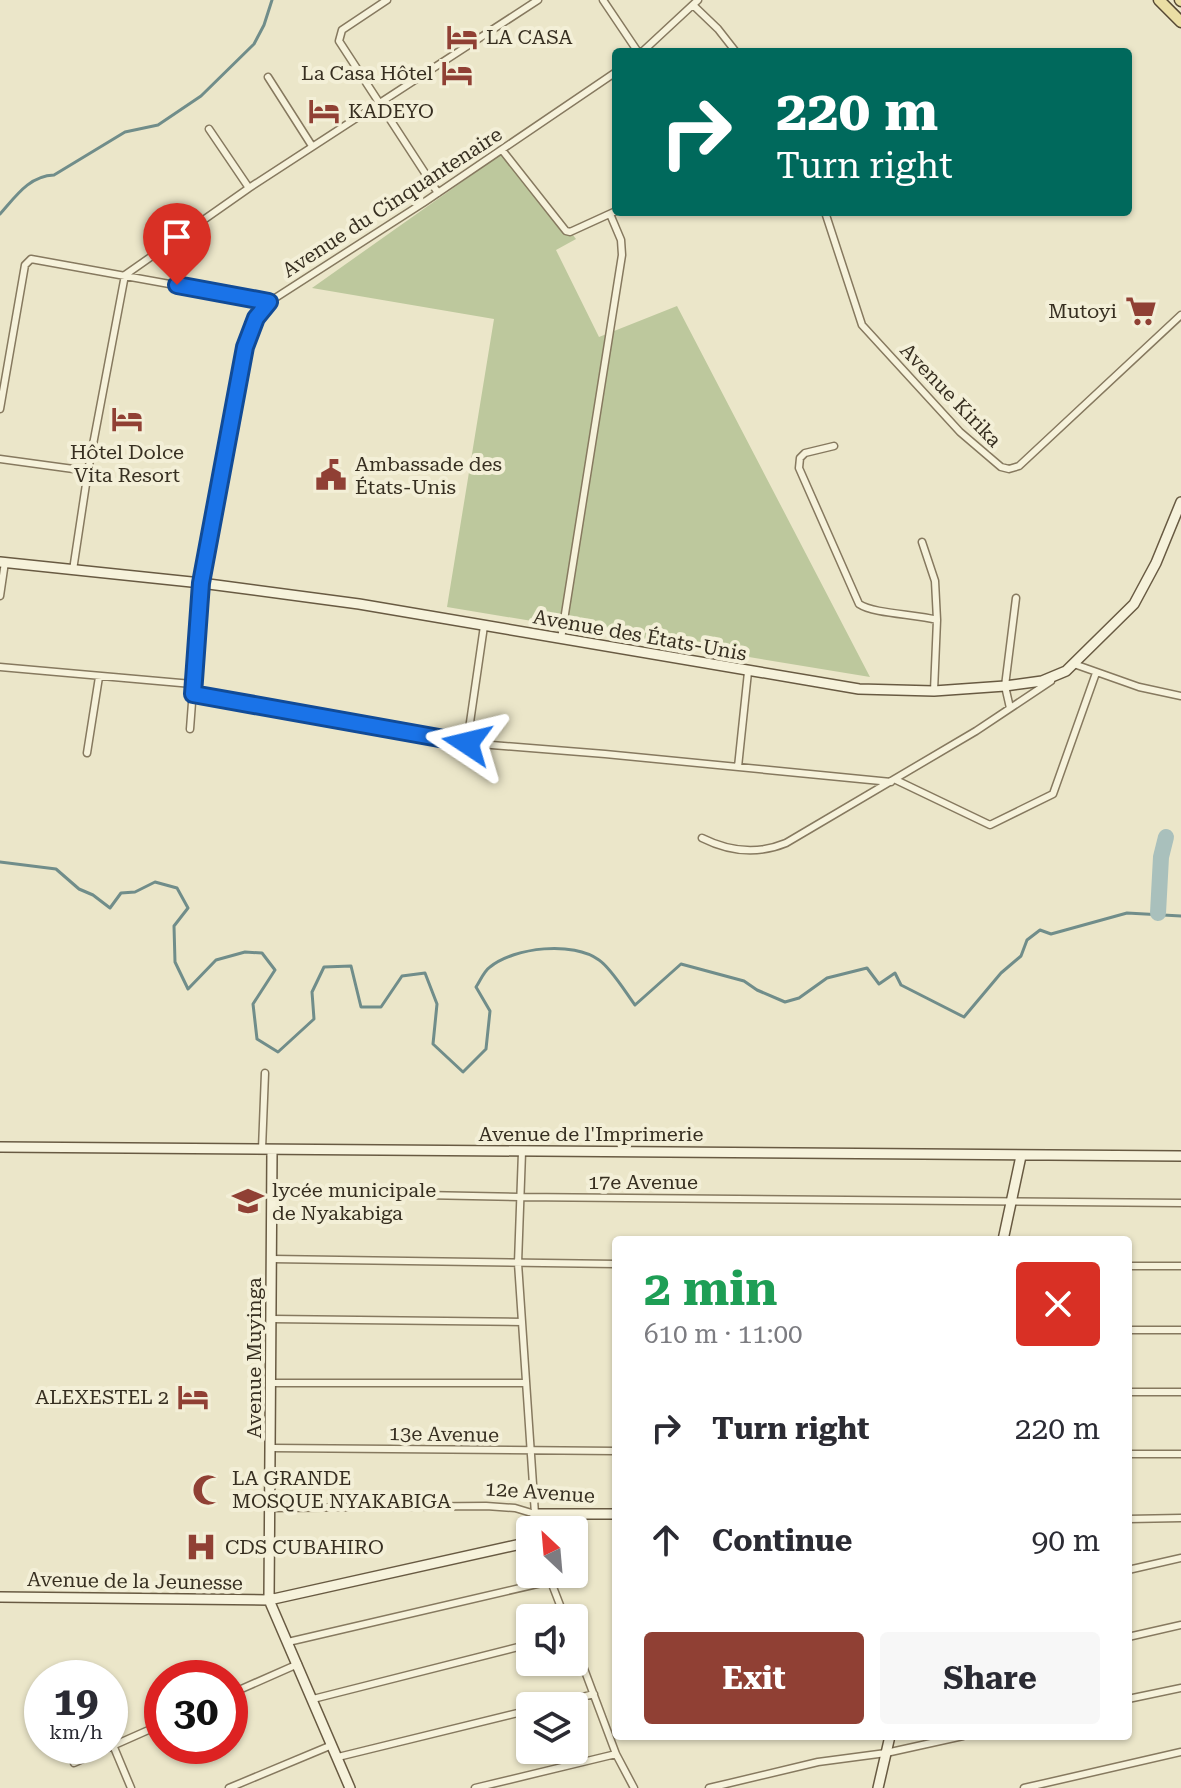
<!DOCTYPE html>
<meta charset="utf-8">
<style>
body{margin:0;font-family:"Roboto Serif",serif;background:#f7f7f7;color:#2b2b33;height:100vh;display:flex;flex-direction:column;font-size:30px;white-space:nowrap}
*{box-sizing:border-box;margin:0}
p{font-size:26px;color:#7c7c81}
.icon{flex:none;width:44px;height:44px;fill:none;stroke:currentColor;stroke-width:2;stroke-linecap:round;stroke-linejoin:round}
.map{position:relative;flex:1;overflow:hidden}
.side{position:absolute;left:612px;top:1236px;width:520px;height:504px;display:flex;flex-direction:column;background:#fff;border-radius:8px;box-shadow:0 2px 6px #0004}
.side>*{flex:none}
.banner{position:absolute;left:612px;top:48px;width:520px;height:168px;border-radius:8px;box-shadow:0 2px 6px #0004;background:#00695c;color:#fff;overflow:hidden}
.needle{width:52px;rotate:334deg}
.buttons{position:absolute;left:516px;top:1516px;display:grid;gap:16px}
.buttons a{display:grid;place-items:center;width:72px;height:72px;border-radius:8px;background:#fff;box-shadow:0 2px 6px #0004;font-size:40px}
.speed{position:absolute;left:24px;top:1660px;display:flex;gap:16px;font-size:40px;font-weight:700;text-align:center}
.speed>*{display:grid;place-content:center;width:104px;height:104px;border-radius:50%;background:#fff;box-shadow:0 2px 6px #0004;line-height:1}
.speed small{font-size:20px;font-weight:400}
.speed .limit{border:12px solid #d22;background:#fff;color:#111}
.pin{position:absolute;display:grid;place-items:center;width:68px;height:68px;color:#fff;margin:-82px -34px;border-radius:50% 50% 50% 0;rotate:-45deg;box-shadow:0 0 8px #0007}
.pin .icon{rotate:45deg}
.me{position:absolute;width:88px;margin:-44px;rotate:280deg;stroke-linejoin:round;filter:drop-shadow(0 0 6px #0008)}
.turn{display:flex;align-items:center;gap:28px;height:168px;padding:0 32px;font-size:36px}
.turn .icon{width:104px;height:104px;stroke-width:2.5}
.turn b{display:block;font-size:56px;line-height:68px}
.round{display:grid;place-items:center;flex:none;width:84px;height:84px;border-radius:8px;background:#f7f7f7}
.headline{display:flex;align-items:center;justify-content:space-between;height:136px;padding:0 32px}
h1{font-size:48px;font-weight:700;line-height:60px;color:#1e9e55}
.action{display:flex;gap:16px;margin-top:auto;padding:16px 32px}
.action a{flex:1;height:92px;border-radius:8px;background:#904034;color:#fff;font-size:32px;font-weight:700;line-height:92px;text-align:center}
.action a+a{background:#f7f7f7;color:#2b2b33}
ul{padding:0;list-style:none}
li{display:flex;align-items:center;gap:24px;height:112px;padding:0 32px}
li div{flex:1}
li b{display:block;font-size:30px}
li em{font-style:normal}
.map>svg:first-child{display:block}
.green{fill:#bdc89d}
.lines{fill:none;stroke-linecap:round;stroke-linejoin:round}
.stream{stroke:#708d8a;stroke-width:3}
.river{stroke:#a9c0bc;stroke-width:16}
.street-casing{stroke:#86795f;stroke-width:9}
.secondary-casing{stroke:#685a42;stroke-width:12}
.primary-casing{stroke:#544732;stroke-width:13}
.street{stroke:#f6f2db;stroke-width:6}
.secondary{stroke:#f6f2db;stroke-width:9}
.primary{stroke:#eadea4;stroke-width:10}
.route-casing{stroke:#114b97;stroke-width:20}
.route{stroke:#1a73e8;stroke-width:14}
.labels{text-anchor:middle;stroke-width:8;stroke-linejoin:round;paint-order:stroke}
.poi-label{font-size:20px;fill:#372f21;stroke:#f3efd7;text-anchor:start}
.street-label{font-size:20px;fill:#372f21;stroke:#f3efd7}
</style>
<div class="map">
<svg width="1181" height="1788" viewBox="0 0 1181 1788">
<rect width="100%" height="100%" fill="#ebe6c9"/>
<!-- green -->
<path class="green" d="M507,150L576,239L556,250L599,337L677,306L870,677L447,607L494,319L312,288Z"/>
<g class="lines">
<!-- stream -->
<path class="stream" d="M0,214C16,196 29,176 54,175L125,132L158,125L201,96L254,44L264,25L272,0
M0,862L56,869L79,889L93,895L110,908L121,893L135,892L155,882L177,888L188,908L174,926L175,962L188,989L216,960L245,952L262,953L275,970L253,1004L257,1039L278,1052L314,1019L312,992L324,967L351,966L361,1007H381L402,976L425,973L437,1004L433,1044L463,1072L486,1049L490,1011L476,987C480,981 484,971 490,967C515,947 573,941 599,960C611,968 626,993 635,1005L681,964L744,981L757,990L785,1002L799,998L827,978L867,968L879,984L895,973L901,985L964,1017L1001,973L1021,956L1027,940L1040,930L1051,934L1127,913L1181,916"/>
<!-- river -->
<path class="river" d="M1158,913L1161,857L1166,837"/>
<defs>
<path id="street" d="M387,0L342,30L339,41L438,193
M603,0L638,52
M693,5L718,29L736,52
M642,52L698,0
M268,77L312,146
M209,129L249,188
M502,150L566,231L570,232L616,211
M825,212L862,325L960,432L1001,467L1009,469L1019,466L1181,315
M0,409L25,265L31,259L269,302
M834,446L805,453L800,458L799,468L859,604C874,614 916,614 937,620L934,691
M0,459L88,471
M922,542L935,581L937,620
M73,570L88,471L125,275L249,188L538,0
M0,596L5,562
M561,639L622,255L621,240L610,214
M1074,664L1139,687L1181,696
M0,667L192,684
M193,694L467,743L605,754L891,782
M1010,708L1005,686L1016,598
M190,729L201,583L245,347L256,318L269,302L423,203L616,72
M467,743L484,626
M87,753L99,677
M738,767L748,672
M896,780L990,825L1053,794L1096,673
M702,838C730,852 757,855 786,843L976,731L1051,681
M262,1149L265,1073
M272,1192L519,1197L1181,1203
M272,1259L616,1264
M1128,1266H1181
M272,1319L522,1322
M1128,1330H1181
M272,1383H524
M1128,1392H1181
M272,1448L616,1451
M1128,1454H1181
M269,1508L486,1506L515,1508L535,1514L518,1263L522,1152
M1128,1519L1181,1518
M1128,1570L1181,1558
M548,1574L565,1618
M1128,1637L1181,1625
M288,1642L550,1581
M574,1642L616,1754L634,1788
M230,1694L298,1664
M313,1699L530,1644
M1128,1699L1181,1688
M546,1706L594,1694
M113,1745L131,1788
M338,1757L530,1710
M74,1763L162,1724
M229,1788L332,1745
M475,1788L616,1754
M709,1788L818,1762L886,1753L963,1736
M1024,1788L1181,1752"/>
<path id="secondary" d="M0,562L201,583L359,604L859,689L934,691L1005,686L1042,681L1066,671L1134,604L1156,563L1181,502
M0,1147L1181,1156
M272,1151L269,1600L350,1788
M1003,1240L1021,1156
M537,1530L535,1514H616
M0,1597L269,1600L530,1542
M878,1788L890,1736"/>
<path id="primary" d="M1159,0L1181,22
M1180,0L1181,1"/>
</defs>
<!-- street casing -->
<use href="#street" class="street-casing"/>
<!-- secondary casing -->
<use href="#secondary" class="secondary-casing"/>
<!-- primary casing -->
<use href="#primary" class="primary-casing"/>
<!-- street -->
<use href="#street" class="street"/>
<!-- secondary -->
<use href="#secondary" class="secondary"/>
<!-- primary -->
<use href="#primary" class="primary"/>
</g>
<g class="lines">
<defs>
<path id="route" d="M177,285L269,302L256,318L245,347L201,583L193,694L467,743"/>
</defs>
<!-- route casing -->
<use href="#route" class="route-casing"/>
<!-- route -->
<use href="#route" class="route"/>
</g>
<!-- icons -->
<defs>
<symbol id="hotel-bare" viewBox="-9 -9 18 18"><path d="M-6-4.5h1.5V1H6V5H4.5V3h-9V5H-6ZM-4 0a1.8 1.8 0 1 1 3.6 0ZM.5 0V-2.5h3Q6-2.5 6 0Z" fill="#904034" stroke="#f3efd7" stroke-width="2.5" paint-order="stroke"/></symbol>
<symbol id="supermarket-bare" viewBox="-9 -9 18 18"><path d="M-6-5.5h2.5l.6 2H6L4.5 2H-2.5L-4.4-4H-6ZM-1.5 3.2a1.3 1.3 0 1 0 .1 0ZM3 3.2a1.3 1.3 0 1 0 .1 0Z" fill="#904034" stroke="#f3efd7" stroke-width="2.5" paint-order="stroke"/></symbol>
<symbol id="civic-bare" viewBox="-9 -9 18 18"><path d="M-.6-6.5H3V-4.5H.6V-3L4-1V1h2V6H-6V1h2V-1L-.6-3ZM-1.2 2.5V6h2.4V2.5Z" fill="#904034" stroke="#f3efd7" stroke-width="2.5" paint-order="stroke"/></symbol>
<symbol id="school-bare" viewBox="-9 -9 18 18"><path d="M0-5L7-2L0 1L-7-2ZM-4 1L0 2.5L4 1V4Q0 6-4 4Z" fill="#904034" stroke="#f3efd7" stroke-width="2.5" paint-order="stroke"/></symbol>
<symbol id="mosque-bare" viewBox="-9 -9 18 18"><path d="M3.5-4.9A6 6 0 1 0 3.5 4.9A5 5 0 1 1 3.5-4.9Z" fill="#904034" stroke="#f3efd7" stroke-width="2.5" paint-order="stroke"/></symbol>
<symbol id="hospital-bare" viewBox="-9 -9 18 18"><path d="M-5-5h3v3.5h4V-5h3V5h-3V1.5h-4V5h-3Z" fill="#904034" stroke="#f3efd7" stroke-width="2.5" paint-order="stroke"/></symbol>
</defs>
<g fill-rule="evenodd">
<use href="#hotel-bare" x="440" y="15" width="44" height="44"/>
<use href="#hotel-bare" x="435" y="51" width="44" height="44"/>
<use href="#hotel-bare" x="302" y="89" width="44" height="44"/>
<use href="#supermarket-bare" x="1119" y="289" width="44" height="44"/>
<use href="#hotel-bare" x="105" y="397" width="44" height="44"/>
<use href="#civic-bare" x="309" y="453" width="44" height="44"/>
<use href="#school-bare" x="226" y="1179" width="44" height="44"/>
<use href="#hotel-bare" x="171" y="1375" width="44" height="44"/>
<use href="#mosque-bare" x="186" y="1468" width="44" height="44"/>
<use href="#hospital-bare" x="179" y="1525" width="44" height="44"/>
</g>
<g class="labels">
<!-- poi labels -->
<g class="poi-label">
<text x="486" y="44">LA CASA</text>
<text x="433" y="80" text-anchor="end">La Casa Hôtel</text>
<text x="348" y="118">KADEYO</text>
<text x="1117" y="318" text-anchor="end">Mutoyi</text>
<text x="127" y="459" text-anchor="middle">Hôtel Dolce<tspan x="127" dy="23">Vita Resort</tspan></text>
<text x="355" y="471">Ambassade des<tspan x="355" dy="23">États-Unis</tspan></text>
<text x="272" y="1197">lycée municipale<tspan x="272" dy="23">de Nyakabiga</tspan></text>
<text x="169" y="1404" text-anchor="end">ALEXESTEL 2</text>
<text x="232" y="1485">LA GRANDE<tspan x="232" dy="23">MOSQUE NYAKABIGA</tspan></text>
<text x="225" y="1554">CDS CUBAHIRO</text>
</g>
<!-- street labels -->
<g class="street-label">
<text transform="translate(392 202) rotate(-33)" y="7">Avenue du Cinquantenaire</text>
<text transform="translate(951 395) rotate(46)" y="7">Avenue Kirika</text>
<text transform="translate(640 635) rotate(10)" y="7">Avenue des États-Unis</text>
<text x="591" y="1141">Avenue de l'Imprimerie</text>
<text x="643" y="1189">17e Avenue</text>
<text transform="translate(254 1358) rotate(-90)" y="7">Avenue Muyinga</text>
<text transform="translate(444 1434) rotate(1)" y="7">13e Avenue</text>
<text transform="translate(540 1492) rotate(4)" y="7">12e Avenue</text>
<text transform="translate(135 1581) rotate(1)" y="7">Avenue de la Jeunesse</text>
</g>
</g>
</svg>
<div class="buttons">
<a><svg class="needle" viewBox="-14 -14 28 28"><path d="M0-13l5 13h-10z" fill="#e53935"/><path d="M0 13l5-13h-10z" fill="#7c7c81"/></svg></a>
<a><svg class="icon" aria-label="sound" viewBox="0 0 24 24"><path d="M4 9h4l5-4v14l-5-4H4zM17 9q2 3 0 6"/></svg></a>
<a><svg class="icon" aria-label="layers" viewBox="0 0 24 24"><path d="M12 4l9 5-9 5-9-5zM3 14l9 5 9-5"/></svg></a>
</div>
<div class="speed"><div>19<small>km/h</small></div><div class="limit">30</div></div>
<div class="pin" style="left:177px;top:285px;background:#d93025"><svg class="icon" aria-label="arrive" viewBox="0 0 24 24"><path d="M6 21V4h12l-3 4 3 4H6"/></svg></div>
<svg class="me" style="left:467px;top:743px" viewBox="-20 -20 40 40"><path d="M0-17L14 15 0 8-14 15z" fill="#1a73e8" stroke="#fff" stroke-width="4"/></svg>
<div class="banner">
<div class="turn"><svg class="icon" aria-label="right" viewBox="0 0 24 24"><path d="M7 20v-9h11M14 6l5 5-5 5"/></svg><div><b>220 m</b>Turn right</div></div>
</div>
<section class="side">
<div class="headline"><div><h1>2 min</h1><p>610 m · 11:00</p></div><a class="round" style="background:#d93025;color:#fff"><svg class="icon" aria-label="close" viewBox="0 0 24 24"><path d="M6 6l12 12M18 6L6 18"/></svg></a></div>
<ul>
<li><svg class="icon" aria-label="right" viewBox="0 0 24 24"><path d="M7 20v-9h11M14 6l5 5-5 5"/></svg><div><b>Turn right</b></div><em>220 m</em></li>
<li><svg class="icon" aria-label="ahead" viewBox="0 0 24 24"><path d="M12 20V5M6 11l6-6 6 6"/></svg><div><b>Continue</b></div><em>90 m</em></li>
</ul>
<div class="action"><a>Exit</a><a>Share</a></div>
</section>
</div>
